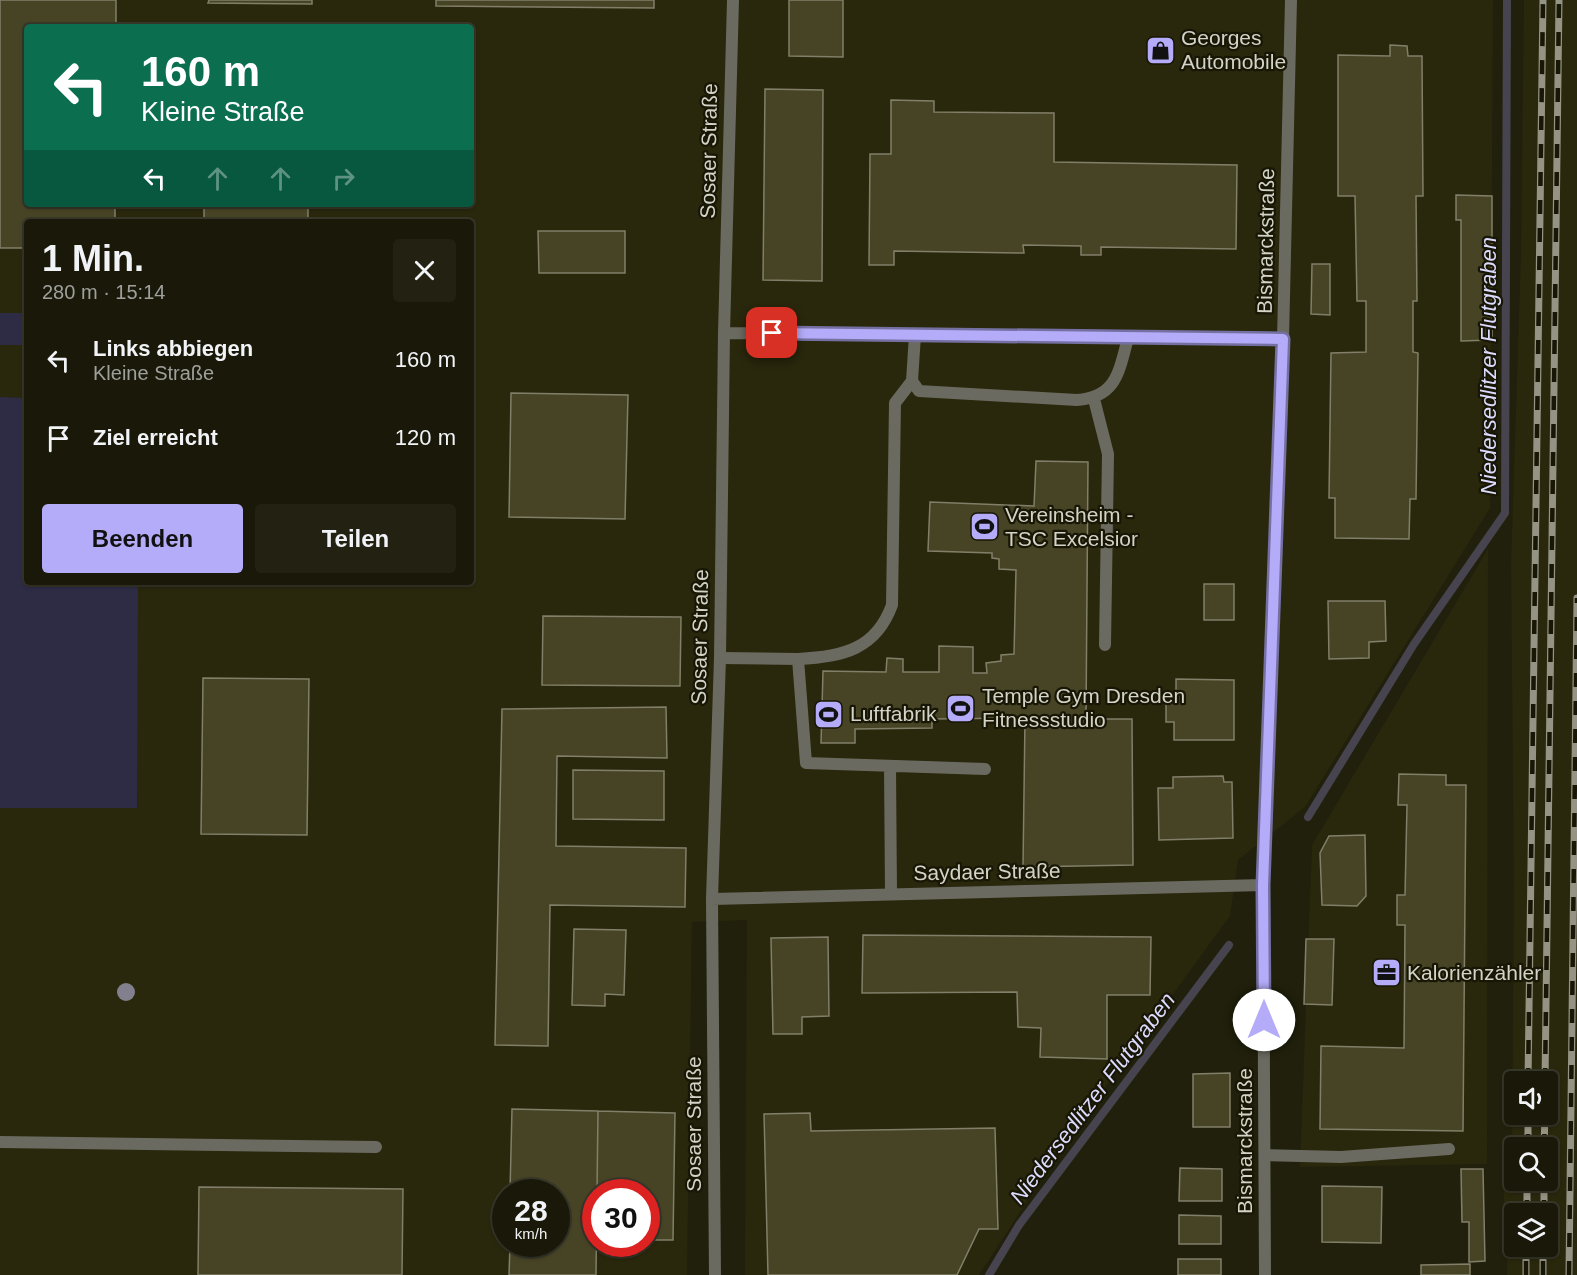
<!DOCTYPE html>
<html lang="de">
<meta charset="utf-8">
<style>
body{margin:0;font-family:Helvetica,sans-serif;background:#222112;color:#f1f3f6;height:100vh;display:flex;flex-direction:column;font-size:22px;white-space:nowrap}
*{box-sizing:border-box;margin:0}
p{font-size:20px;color:#9fa09c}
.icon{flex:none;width:33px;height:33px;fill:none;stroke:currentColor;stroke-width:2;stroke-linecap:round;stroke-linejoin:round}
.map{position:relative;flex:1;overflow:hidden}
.drawer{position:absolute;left:24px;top:219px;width:450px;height:366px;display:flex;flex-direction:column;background:#191809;border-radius:6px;box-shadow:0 2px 4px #0004,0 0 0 2px #37372a}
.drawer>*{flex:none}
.banner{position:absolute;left:24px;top:24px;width:450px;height:183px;border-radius:6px;box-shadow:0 2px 4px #0004,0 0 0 2px #37372a;background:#0b6e4f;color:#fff;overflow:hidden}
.fabs{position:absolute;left:1504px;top:1071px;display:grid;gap:12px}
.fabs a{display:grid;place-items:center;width:54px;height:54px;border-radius:6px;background:#191809;box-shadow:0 2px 4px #0004,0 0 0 2px #37372a;font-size:30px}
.speed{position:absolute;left:492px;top:1179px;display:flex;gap:12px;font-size:30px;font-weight:700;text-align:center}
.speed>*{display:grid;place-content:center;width:78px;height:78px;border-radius:50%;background:#191809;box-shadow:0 2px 4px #0004,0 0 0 2px #37372a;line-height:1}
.speed small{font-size:15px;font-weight:400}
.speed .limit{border:9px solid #d22;background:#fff;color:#111}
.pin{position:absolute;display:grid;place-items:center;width:51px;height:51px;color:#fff;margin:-26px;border-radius:12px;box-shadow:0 3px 9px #0006}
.me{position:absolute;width:66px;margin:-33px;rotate:0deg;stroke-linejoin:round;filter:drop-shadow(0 0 4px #0008)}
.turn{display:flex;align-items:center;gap:21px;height:126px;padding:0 18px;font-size:27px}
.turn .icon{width:78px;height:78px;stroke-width:2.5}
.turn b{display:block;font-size:42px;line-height:51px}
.lanes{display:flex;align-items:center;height:57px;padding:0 18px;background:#0003;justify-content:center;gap:30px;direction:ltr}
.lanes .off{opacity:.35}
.round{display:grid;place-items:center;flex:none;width:63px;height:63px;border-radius:6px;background:#222112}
.headline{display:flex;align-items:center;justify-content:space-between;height:102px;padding:0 18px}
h1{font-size:36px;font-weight:700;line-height:45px}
.button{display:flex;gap:12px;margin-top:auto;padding:12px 18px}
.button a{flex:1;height:69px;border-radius:6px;background:#b4acf9;color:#111;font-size:24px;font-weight:700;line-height:69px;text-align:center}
.button a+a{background:#222112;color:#f1f3f6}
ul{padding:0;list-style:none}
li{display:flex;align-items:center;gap:18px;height:78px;padding:0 18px}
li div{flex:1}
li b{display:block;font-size:22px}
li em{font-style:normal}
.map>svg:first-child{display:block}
.built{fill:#29270c;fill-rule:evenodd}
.green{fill:#2e2b45}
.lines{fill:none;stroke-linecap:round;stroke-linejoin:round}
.stream{stroke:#474450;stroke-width:8}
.building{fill:#474426;stroke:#817f69;stroke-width:1.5}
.lane{stroke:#6a6a60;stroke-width:12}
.street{stroke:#6a6a60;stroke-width:12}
.rail-casing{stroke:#949384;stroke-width:7}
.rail{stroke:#181604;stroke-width:4.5;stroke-dasharray:14;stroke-linecap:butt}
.tree{fill:#82808f}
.route-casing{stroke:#7570a2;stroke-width:15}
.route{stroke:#b4acf9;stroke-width:10}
.labels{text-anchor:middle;stroke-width:4.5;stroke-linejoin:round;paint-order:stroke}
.poi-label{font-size:21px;fill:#d3d3c7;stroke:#181604;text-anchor:start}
.street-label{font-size:21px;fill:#d3d3c7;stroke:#181604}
.water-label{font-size:22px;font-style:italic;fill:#dddbfd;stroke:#181604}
</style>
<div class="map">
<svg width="1577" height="1275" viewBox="0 0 1577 1275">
<rect width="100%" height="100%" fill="#21200c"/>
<!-- built -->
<path class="built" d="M0,0H1493L1490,508L1305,807L1238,860L1230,916L1070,1135L979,1275H745L747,920L692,922L687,1275H0ZM27,27H471V204H27ZM27,222H471V582H27ZM506,1192H556V1244H506ZM596,1192H646V1244H596Z
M1524,0H1577V1275H1507L1508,1228L1504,1205V1183L1512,1154L1514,886L1511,565L1521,253ZM1515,1082H1548V1114H1515ZM1515,1148H1548V1180H1515ZM1515,1214H1548V1246H1515Z
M1488,549L1487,1164L1300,1167L1312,845Z"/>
<!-- green -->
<path class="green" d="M0,313H27V345H0Z
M0,397L27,398V582H138L137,808H0Z"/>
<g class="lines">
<!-- stream -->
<path class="stream" d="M1308,817L1414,644L1505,513L1507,0
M989,1275L1019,1225L1229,945"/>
</g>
<!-- building -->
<path class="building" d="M0,0H116V27H27V204H115V222H27V248H0Z
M209,0H312V4L208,3Z
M436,0H654V8L436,6Z
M789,0H843V57L789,56Z
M1390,45L1407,46L1408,56H1422L1423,196H1416L1417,301H1413V352L1418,353L1416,499H1410L1409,539L1335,538V498H1329L1331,353L1366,352V301H1357L1355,196H1338V55L1390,56Z
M765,89L823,90L822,281L763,280Z
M891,100L934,101V112L1054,113V162L1237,165L1236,249L1101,247V255H1081V246L1023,245L1024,253L894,251V265H869L870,154H891Z
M1456,195L1492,196V340L1461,341V220H1456Z
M204,204H308V222H204Z
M538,231H625V273H539Z
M1312,264H1330V315L1311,314Z
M511,393L628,395L625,519L509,517Z
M1036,461L1088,462L1086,719H1132L1133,865L1023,867L1025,718L932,719V728L855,729V743H821L823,671L886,672L887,658L903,659V672H939V646L973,647V673H987L986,663L1001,661V655L1014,654L1016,570L999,569V559L992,558V553L928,551L930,502L1034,506Z
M1204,584H1234V620H1204Z
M1328,601H1385L1386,641L1369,642V658L1329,659Z
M543,616L681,617L680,686L542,685Z
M203,678L309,679L307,835L201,834Z
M1176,679L1234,680V740H1174V722H1166V696H1176Z
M666,707L667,758L557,756L556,846L686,848L685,907L550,905L548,1046L495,1045L502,709Z
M573,770L664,771V820L573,819Z
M1399,774L1446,775V785H1466L1463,1131L1320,1129L1321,1046L1404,1048L1405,925H1397V895H1405L1407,805H1398Z
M1223,776L1224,782H1232L1233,838L1159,840L1158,788H1173V777Z
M1365,835L1366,896L1357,906L1322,905L1320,853L1329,836Z
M574,929L626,930L624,995L605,994V1006L572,1005Z
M863,935L1151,937L1150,995H1107V1059L1040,1057L1041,1028L1018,1027L1017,992L862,993Z
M828,937L829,1016L802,1017V1034H773L771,938Z
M1306,939H1334L1332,1005L1304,1004Z
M1230,1073V1127H1193V1074Z
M512,1109L598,1111L596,1275H509L510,1244H556V1192H510Z
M598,1111L675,1113L673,1240H646V1192H597Z
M810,1113L811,1131L995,1128L998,1229H979L957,1275H768L764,1114Z
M1180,1168L1222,1169V1201H1179Z
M1461,1169H1483L1485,1261L1469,1262V1222H1462Z
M1322,1186L1382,1187L1381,1243L1322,1242Z
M199,1187L403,1189L402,1275H198Z
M1179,1215L1221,1216V1244H1179Z
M1178,1259H1221V1275H1178Z
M1470,1264V1275H1421V1265Z"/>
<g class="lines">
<!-- lane -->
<path class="lane" d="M915,335L912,381L919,391L1077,400C1117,397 1119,371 1128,338
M1094,399L1108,454L1105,645
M720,658L798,659L806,763L985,769
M798,659C843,657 876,649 892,605L895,403L912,381
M890,766L891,894
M0,1142L376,1147
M1265,1155L1341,1157L1449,1149"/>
<!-- street -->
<path class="street" d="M724,333L1283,339
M712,899L1263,885
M715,1275L712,899L720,658L724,333L733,0
M1265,1275L1263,885L1283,339L1291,0"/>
<defs>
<path id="rail" d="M1528,1082L1543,0
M1545,1082L1559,0
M1528,1148V1114
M1544,1148L1545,1114
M1527,1214V1180
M1544,1214V1180
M1526,1275V1246
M1543,1275V1246
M1569,1275L1577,598"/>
</defs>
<!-- rail casing -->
<use href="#rail" class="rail-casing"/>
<!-- rail -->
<use href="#rail" class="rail"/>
</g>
<!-- trees -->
<circle class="tree" cx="126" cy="992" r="9"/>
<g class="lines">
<defs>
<path id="route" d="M772,333L1283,339L1263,885L1264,1020"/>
</defs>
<!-- route casing -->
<use href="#route" class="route-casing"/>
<!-- route -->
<use href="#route" class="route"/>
</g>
<!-- icons -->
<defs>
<symbol id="shop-square" viewBox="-11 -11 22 22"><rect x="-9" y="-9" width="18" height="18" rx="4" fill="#b4acf9" stroke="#181604"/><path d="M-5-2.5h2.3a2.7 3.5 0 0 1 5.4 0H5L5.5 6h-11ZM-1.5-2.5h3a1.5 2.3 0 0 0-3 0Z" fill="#111"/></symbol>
<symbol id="stadium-square" viewBox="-11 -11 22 22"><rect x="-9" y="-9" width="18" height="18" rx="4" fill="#b4acf9" stroke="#181604"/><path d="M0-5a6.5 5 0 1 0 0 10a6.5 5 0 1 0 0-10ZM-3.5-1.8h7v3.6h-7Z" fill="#111"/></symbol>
<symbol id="office-square" viewBox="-11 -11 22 22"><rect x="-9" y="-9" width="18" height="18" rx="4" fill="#b4acf9" stroke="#181604"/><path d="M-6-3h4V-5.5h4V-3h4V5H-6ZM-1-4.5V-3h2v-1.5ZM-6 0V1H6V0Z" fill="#111"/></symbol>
</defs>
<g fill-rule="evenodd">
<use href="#shop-square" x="1144" y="34" width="33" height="33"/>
<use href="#stadium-square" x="968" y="510" width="33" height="33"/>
<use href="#stadium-square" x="944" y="692" width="33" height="33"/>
<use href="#stadium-square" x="812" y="698" width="33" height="33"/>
<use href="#office-square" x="1370" y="956" width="33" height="33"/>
</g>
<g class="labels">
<!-- poi labels -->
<g class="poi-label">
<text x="1181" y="45">Georges<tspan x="1181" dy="24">Automobile</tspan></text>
<text x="1005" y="522">Vereinsheim -<tspan x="1005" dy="24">TSC Excelsior</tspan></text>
<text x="982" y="703">Temple Gym Dresden<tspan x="982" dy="24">Fitnessstudio</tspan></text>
<text x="850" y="721">Luftfabrik</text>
<text x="1407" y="980">Kalorienzähler</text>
</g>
<!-- street labels -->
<g class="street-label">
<text transform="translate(709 151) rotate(-89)" y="7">Sosaer Straße</text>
<text transform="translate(1266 241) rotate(-89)" y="7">Bismarckstraße</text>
<text transform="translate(700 637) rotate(-89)" y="7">Sosaer Straße</text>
<text transform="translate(987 872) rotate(-1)" y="7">Saydaer Straße</text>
<text transform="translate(694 1124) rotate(-90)" y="7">Sosaer Straße</text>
<text transform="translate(1245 1141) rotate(-90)" y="7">Bismarckstraße</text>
</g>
<!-- water labels -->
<g class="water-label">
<text transform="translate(1488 366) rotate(-90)" y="8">Niedersedlitzer Flutgraben</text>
<text transform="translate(1092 1098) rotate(-53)" y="8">Niedersedlitzer Flutgraben</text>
</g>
</g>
</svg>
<div class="fabs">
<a><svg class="icon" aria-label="sound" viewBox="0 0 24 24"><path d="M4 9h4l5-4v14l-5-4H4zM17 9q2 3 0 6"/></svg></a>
<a><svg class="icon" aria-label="search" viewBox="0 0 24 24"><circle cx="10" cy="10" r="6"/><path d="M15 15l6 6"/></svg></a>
<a><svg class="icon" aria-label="layers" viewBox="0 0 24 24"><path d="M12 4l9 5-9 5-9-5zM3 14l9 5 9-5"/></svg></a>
</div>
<div class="speed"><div>28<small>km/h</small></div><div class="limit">30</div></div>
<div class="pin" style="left:772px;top:333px;background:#d93025"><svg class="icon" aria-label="arrive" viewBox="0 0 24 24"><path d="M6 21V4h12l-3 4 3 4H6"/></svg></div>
<svg class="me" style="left:1264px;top:1020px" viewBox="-20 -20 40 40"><circle r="19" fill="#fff"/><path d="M0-13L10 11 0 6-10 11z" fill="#b4acf9"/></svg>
<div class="banner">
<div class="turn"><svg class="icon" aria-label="left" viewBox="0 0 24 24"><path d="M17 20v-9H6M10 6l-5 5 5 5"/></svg><div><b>160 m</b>Kleine Straße</div></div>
<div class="lanes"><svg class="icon" aria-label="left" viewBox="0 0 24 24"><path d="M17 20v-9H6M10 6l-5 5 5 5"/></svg><svg class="icon off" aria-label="ahead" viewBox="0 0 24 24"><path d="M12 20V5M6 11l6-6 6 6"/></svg><svg class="icon off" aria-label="ahead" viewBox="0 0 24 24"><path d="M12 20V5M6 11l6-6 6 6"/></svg><svg class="icon off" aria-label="right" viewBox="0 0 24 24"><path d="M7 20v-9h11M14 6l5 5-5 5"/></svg></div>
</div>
<section class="drawer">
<div class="headline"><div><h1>1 Min.</h1><p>280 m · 15:14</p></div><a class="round"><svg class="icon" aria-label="close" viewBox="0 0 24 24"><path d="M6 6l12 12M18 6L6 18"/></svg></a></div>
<ul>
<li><svg class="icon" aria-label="left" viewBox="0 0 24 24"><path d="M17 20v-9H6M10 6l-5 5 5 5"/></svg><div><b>Links abbiegen</b><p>Kleine Straße</p></div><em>160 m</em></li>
<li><svg class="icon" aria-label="arrive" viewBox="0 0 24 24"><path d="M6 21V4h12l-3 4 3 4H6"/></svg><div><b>Ziel erreicht</b></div><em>120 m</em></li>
</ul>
<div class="button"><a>Beenden</a><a>Teilen</a></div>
</section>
</div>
